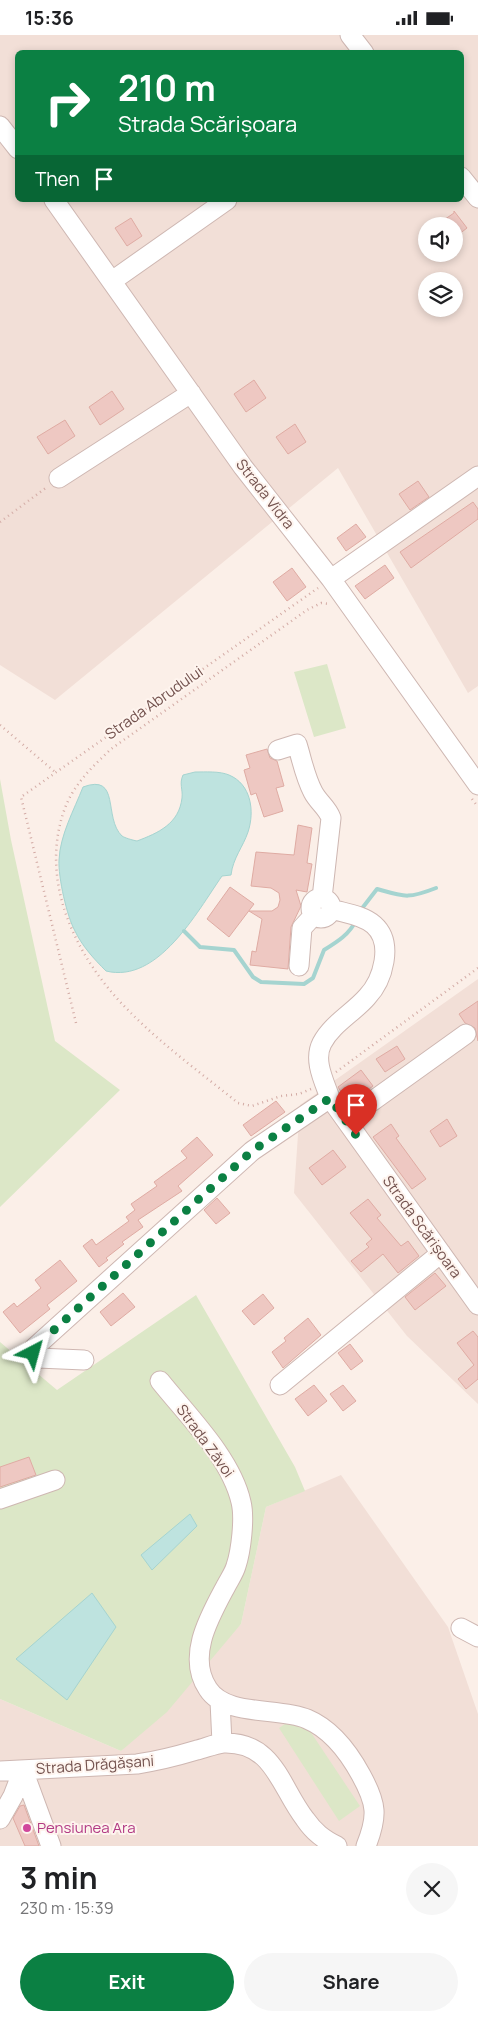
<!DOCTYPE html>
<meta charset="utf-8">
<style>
body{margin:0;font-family:Manrope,sans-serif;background:#f6f6f6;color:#202124;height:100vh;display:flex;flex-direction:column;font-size:19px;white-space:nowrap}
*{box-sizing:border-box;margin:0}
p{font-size:16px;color:#757577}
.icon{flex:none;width:28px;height:28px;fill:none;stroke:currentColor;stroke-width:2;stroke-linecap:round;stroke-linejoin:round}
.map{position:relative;height:1811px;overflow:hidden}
.side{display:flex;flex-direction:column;background:#fff;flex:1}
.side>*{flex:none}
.banner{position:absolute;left:15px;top:15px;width:449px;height:152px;border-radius:8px;box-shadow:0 2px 8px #0003;background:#0b8043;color:#fff;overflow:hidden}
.tools{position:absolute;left:418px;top:182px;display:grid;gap:10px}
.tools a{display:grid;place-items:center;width:45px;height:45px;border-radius:50%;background:#fff;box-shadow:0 2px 8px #0003;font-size:25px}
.pin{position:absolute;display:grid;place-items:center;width:42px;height:42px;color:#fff;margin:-51px -21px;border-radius:50% 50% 50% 0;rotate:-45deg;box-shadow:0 0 5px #0007}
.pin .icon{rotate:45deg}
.me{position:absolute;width:55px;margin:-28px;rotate:39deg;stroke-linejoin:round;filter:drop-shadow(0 0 4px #0008)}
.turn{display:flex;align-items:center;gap:18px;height:105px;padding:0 20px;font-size:22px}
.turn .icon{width:65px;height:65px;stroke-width:2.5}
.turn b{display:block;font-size:35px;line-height:42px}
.then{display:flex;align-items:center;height:48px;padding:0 20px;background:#0003;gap:10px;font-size:19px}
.round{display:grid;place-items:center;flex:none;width:52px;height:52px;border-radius:26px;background:#f6f6f6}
.headline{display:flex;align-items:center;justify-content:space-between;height:85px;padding:0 20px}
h1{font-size:30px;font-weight:700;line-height:38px}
.button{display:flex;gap:10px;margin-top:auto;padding:10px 20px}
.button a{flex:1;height:58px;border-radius:30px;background:#0b8043;color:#fff;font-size:20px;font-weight:700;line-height:58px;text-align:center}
.button a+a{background:#f6f6f6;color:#202124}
.status{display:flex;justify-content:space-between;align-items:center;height:35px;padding:0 25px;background:#fff;direction:ltr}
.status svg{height:14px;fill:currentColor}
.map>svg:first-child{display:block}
.residential{fill:#f2dfd7;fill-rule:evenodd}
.green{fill:#dce7c7}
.water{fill:#bee3df;stroke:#a5d4d0}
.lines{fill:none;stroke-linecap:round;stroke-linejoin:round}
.stream{stroke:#a5d4d0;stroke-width:4}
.building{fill:#eec8c2;stroke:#dfaba3}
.minor-casing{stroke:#ceb7b2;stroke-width:21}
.path{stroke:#d3aba5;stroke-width:2.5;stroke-dasharray:1 4;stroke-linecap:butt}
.minor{stroke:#fff;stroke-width:19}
.route{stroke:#0b8043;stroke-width:9;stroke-dasharray:0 16.2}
.hotel-dot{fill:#d1479c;stroke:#fef4ee;stroke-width:2}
.labels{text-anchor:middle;stroke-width:4;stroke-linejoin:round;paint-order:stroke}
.street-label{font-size:15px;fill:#73524e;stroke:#fef4ee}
.hotel-label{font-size:15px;fill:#b23c85;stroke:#fef4ee;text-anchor:start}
</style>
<div class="status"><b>15:36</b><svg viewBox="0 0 49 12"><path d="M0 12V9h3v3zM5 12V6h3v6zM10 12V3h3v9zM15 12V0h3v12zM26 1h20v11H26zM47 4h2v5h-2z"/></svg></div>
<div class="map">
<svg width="478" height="1811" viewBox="0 0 478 1811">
<rect width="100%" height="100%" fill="#fbefe8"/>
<!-- residential -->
<path class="residential" d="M0,0H478V651L468,658L338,433L55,665L0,630ZM18,18H461V165H18ZM426,191H454V219H426ZM426,246H454V274H426Z
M478,944V1369L407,1301L294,1158L300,1070Z
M341,1440L448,1592L478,1679V1811H0V1664L121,1716L241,1589L266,1472Z"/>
<!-- green -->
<path class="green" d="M327,629L346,693L314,702L294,637Z
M0,744L11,805L55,1006L120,1055L0,1172Z
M196,1260L295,1432L305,1456L266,1472L241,1589L167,1677L121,1716L0,1664V1307L57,1355Z
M291,1685L310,1696L360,1771L339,1786L279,1693Z"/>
<!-- water -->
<path class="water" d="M195,737C205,737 220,736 229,740C251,749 255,776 248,797C243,812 233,823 231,840L222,841C197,877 158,949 106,936C94,924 82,911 75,896C67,882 58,842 59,825C60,800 74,775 83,752C121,738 103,783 122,801C125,803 132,805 137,806C158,798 179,789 182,763C183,754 179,749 183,740Z
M190,1479L197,1491L152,1535L141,1520Z
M92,1558L116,1592L67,1665L16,1624Z"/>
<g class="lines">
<!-- stream -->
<path class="stream" d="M360,876L377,854C405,862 408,864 436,853
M184,896L200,912L234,915L253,942L261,947L304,949L313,943L324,915C337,907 350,899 356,885"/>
</g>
<!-- building -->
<path class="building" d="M454,176L467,193L454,203V191H435L454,178Z
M131,183L142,201L127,211L115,193Z
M254,345L266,363L246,377L234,359Z
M112,356L124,374L100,390L89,372Z
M65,385L75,401L48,419L37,402Z
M295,389L306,407L288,419L276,402Z
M418,446L429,462L410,475L399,459Z
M473,467L478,474V484L411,533L400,517Z
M356,489L366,502L346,516L337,503Z
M385,530L394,543L365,564L355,551Z
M292,533L306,552L287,566L273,547Z
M267,714L270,723L277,726L284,751L276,753L283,776L264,782L256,758L251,760L244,735L250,733L246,720Z
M298,790L312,793L307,828L312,829L307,857L296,855L301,871L291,892L288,934L250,930L252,916L256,917L262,884L249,876H272L278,872L280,865L279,858L271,853L251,851L256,817L294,820Z
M230,852L254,869L229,902L207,884Z
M478,966V1006L475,993L465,988L459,979Z
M397,1011L405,1024L385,1037L376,1024Z
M361,1035L373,1051L349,1069L338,1052Z
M276,1066L285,1077L251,1101L243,1090Z
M447,1084L457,1101L440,1112L430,1096Z
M391,1089L399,1101L396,1103L426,1144L412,1154L373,1102Z
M197,1102L213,1120L178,1151L182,1156L138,1185L143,1192L122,1207L124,1209L106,1223L108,1225L99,1232L83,1211L92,1204L96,1210L129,1186L126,1182L135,1175L131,1169L157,1151L154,1147L187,1123L181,1116Z
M333,1115L346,1132L322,1150L309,1133Z
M217,1163L230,1178L216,1189L204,1175Z
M368,1164L381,1180L377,1183L401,1211L408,1206L419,1221L398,1238L383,1219L361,1237L351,1226L369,1212L366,1209L372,1204L350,1178Z
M60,1225L77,1246L47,1270L50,1274L20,1298L3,1277L14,1268L17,1272L41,1253L35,1245Z
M435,1238L446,1251L415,1275L405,1262Z
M123,1258L135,1272L111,1291L100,1277Z
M263,1259L274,1273L254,1290L242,1276Z
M308,1283L321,1300L283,1333L272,1317L286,1306L284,1303Z
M473,1296L478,1302V1344L466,1354L458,1344L474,1330L457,1308Z
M350,1309L363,1326L351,1335L338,1318Z
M314,1350L327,1366L308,1381L295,1364Z
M343,1350L356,1366L343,1376L330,1359Z
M29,1422L36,1440L0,1452V1432Z
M24,1770L39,1811H25L13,1783L20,1771Z"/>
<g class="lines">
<defs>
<path id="minor" d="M350,0L364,18
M0,91L18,114
M461,142L478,163
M54,165L243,432L331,544L478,750
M112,246L227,165
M59,443L191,358
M331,544L478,441
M278,715L297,709C302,725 305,742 313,757C318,767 327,772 331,783L322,863
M311 873a10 10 0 1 1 20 0a10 10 0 1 1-20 0Z
M331,874C344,878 363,880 374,890C394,908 383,945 367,962C353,978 332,989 322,1008C313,1025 324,1046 330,1063L478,1270
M299,931L302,893L314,880
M346,1085L466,999
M84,1325L38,1323L33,1318L34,1313L252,1116L330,1063
M160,1346C188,1381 231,1423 241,1467C245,1483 241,1516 236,1531C234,1538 229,1545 226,1551C210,1581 186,1621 208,1654C226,1682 279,1672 307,1684C331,1694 349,1718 361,1740C377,1769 378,1781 366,1811
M280,1350L441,1218
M0,1464L55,1445
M461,1593L478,1602
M220,1666L222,1708
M23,1735L51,1811
M0,1736L137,1729C157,1726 177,1721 197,1715C205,1713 215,1709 223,1708C274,1706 280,1752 305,1784C314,1797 323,1804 337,1811
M0,1784L13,1761L23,1735"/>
</defs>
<!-- minor casing -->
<use href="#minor" class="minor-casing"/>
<!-- path -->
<path class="path" d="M0,487L47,452
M0,690L55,737
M472,764L478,772
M76,988L21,762L318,553
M336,1037L478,933
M311,1054L299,1059L281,1061L252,1071L238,1068C201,1038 161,1009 128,975C76,923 38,846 65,773C74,749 93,731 111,714L307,575L321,568L329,569"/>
<!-- minor -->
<use href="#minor" class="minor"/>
</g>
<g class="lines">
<!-- route -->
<path class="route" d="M33,1318L34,1313L252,1116L330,1063L356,1100"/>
</g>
<!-- markers -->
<circle class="hotel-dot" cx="27" cy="1793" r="5"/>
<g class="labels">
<!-- street labels -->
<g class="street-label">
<text transform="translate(265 459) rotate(52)" y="5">Strada Vidra</text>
<text transform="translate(154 668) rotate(-35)" y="5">Strada Abrudului</text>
<text transform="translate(422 1192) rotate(54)" y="5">Strada Scărișoara</text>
<text transform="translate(205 1406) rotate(54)" y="5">Strada Zăvoi</text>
<text transform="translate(95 1730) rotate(-4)" y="5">Strada Drăgășani</text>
</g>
<!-- hotel labels -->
<g class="hotel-label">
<text x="37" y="1798">Pensiunea Ara</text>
</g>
</g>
</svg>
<div class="tools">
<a><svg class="icon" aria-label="sound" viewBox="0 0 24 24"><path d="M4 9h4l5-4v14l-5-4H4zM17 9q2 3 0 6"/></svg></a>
<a><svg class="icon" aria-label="layers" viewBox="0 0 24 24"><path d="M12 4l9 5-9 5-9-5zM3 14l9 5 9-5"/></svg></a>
</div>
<div class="pin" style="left:356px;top:1100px;background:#d93025"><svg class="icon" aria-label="arrive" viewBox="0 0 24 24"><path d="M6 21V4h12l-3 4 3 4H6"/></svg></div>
<svg class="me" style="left:33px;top:1318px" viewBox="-20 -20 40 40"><path d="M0-17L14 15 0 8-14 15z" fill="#0b8043" stroke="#fff" stroke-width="4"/></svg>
<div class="banner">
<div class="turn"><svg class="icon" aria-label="right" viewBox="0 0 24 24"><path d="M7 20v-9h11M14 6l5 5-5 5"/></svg><div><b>210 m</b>Strada Scărișoara</div></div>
<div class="then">Then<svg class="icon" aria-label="arrive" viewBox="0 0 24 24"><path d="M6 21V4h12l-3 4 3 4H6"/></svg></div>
</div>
</div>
<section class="side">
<div class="headline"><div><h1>3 min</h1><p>230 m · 15:39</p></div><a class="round"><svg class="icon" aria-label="close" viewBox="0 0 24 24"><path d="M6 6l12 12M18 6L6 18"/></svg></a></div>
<div class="button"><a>Exit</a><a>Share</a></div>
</section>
